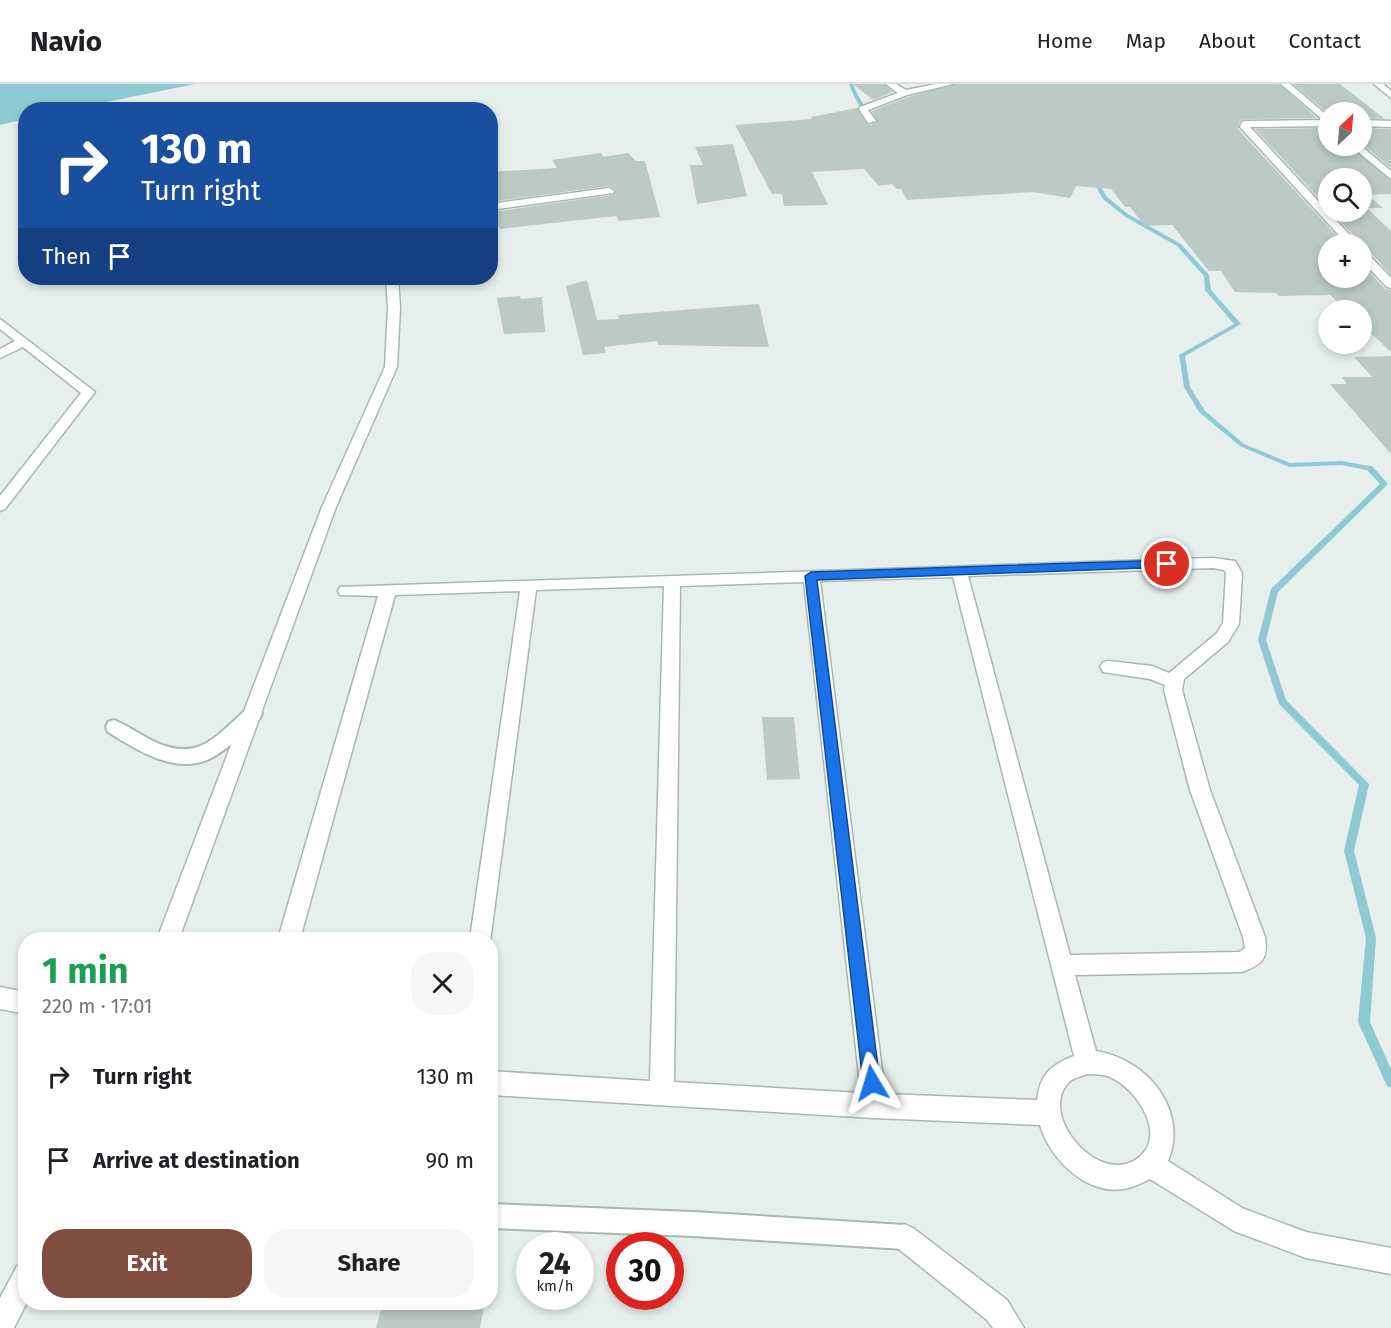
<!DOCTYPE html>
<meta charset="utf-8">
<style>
body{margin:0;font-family:"Fira Sans",sans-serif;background:#f6f6f6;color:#202124;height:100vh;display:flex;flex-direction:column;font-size:22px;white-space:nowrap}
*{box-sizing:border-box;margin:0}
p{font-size:20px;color:#757577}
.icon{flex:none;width:33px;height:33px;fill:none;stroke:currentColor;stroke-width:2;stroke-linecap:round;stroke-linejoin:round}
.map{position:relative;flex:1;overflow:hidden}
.side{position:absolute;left:18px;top:848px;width:480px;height:378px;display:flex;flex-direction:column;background:#fff;border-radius:24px;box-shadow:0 3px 9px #0003}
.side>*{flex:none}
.top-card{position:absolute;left:18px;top:18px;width:480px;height:183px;border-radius:24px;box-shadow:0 3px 9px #0003;background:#1a4fa0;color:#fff;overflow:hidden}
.needle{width:39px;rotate:26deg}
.tools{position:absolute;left:1318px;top:18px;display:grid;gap:12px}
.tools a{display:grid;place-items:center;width:54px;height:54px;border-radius:50%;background:#fff;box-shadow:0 3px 9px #0003;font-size:30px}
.speed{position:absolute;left:516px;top:1148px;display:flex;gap:12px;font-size:30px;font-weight:700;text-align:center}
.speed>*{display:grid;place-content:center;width:78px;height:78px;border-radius:50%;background:#fff;box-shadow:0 3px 9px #0003;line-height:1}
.speed small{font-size:15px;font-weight:400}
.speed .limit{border:9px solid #d22;background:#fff;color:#111}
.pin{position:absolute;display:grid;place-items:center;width:51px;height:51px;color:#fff;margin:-26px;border:3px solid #fff;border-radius:50%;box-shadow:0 2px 6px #0007}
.me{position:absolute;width:66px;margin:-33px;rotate:353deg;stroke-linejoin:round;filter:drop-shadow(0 0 4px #0008)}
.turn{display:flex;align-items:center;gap:21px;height:126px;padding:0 24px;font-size:27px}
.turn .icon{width:78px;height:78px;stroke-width:2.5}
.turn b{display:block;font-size:42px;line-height:51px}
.then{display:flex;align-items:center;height:57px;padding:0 24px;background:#0003;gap:12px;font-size:22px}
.round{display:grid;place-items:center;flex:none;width:63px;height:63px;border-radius:24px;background:#f6f6f6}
.summary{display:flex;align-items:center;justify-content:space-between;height:102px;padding:0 24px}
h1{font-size:36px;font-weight:700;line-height:45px;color:#1e9e55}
.primary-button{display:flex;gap:12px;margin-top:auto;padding:12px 24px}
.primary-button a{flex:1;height:69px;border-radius:24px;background:#7f4e3f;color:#fff;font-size:24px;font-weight:700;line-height:69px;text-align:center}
.primary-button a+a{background:#f6f6f6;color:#202124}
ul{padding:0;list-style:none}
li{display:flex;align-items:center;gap:18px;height:84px;padding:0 24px}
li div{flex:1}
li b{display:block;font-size:22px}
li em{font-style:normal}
header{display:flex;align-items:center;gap:36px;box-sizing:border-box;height:84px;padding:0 30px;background:#fff;border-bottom:2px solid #e0e0e0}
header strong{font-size:28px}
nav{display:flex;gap:33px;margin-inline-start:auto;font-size:21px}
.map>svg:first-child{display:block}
.water{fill:#8ec9d4}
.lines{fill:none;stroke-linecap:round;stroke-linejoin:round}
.stream{fill:#8ec9d4;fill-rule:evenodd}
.building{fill:#bbcac4}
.lane-casing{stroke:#a8b8b2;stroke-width:4}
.street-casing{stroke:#a8b8b2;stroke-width:3}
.secondary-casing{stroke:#a4bbb3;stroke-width:3}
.lane{fill:#fff;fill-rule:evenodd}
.street{fill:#fff;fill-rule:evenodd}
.secondary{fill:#fff;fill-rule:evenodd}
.route{fill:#1a73e8;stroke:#114b97;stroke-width:1.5}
</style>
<header>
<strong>Navio</strong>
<nav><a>Home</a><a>Map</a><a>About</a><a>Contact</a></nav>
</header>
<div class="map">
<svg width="1391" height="1244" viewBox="0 0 1391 1244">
<rect width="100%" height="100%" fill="#e6efeb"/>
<!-- water -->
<path class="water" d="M0,0H195L72,25L26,26L25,35L0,41Z"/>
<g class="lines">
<!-- stream -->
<path class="stream" d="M849,0H853C860,19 871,31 889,41V43C869,39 855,18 849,0Z
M1091,93H1095L1107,113L1128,130L1181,160L1209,191L1211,206L1241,240L1185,272L1190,303L1205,327L1244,360L1290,379L1341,377L1369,382H1372L1388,400L1278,508L1266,556L1286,616L1369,700L1354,767L1376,854L1370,938L1391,985V1004L1387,1002L1358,938L1366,854L1344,767L1359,701L1279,620L1258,556L1271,505L1380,400L1367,386L1341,381L1289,383L1240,362L1199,328L1184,303L1179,271L1234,240L1205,206L1204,192L1177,162L1124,132L1103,115L1091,94Z"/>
</g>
<!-- building -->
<path class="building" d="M853,0H884L893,8L873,16Z
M955,0H1279L1317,34L1245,35L1240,37L1238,45L1344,160H1329V194H1362V180L1385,205L1391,206V268L1362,241V226H1346L1330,211L1279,212L1276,209L1235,208L1221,187H1209L1172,141L1145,142L1130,123H1125L1111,105L1076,102L1070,114L1033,108L907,116L901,105H896L892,100L879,102L864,85L812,88L828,121L784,122L782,110H772L735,41L812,35L811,33L857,24L869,41L878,38L872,27L908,13Z
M1293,0H1340L1385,35L1362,34V28L1329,30Z
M1329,44V62H1349L1391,97V110L1368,111L1383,124H1367L1391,147V191L1368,166L1362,165V160L1331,128H1362V94H1329V125L1255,45Z
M1362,44L1391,45V84L1362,60Z
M733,60L747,112L697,120L690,81H703L695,63Z
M601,69L604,73L628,69L636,77H645L660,133L619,137L616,132L500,145L492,128L613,111L616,106L609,102L490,118V112L497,111L490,88L557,84L552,76Z
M587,196L597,236L619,235L618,231L759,220L769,263L658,261L657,257L604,263L606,269L583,271L566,202Z
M520,212L521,215L542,213L545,248L504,250L497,214Z
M1391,272V370L1330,300H1347L1342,293H1372L1354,273Z
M762,633H794L800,695L767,696Z
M383,1218H485L480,1244H376Z"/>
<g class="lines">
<defs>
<path id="lane" d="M254,623L260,624L262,629L260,634C245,647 231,663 213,673C178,693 137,666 108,648L106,643L108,638L114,636C127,641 139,650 151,656C198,680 215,653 248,624Z
M490,1120L693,1128L904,1141L912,1145L916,1153L912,1161L904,1165L693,1152L490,1144Z"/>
<path id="street" d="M886,0H896L906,6L936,0H953L907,11L868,26L876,37L868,39L859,25L860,23L898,9Z
M1374,0H1383L1391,7V14Z
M1329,36V42L1250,43L1358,160H1347L1240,43L1242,38L1245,37Z
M1362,36L1391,37V43L1362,42Z
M609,104L614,107L613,109L490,126V120Z
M1362,167L1366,168L1391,194V204L1387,203L1362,177Z
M386,194H398L400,224L397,283L336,423L179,855H157L322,423L385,283L388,224Z
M0,235L95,308L5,425L0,427V412L81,309L23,263L0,274V265L15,257L0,245Z
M1213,474L1235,477L1242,489L1239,540L1228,558L1184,595L1182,606L1210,706L1265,853C1268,875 1263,880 1242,888L1075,891L1096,967C1147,975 1189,1026 1168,1077L1242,1124L1306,1148L1391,1164V1190L1306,1174L1234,1147L1150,1095C1143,1098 1136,1102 1128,1104C1089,1114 1050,1076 1040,1041L874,1034L490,1011V987L650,997L664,502L536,506L490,858V855H470L520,507L395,511L300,855H278L378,512L340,511L338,507L340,503ZM1213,484L1224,486L1226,489L1223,539L1216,550L1169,589L1152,582L1109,577L1103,578L1100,583L1103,588L1109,589L1150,595L1165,601L1164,606L1190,706L1243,853L1245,864L1239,868L1070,871L968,492ZM953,493L1074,972C1050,981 1040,991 1037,1016L885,1010L820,497ZM804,498L861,1009L674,998L680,502ZM1087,990C1094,990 1103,990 1110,993C1137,1005 1168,1051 1138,1074C1100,1104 1035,1030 1070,997C1074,994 1082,992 1087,990Z
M0,903L26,908V930L0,925Z
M904,1140L913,1144L1007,1216L1024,1244H993L987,1236L895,1162L891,1153L895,1144Z
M26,1178L27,1218L14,1244H0V1214L17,1182Z"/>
<path id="secondary" d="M1281,0H1290L1329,33V41Z
M1351,62H1361L1391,87V95Z"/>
</defs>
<!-- lane casing -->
<use href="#lane" class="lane-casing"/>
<!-- street casing -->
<use href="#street" class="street-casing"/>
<!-- secondary casing -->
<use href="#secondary" class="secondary-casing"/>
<!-- lane -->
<use href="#lane" class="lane"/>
<!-- street -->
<use href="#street" class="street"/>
<!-- secondary -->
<use href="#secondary" class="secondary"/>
</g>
<!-- route -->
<path class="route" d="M1167,476L1171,478V483L817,496L880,999L878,1005L872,1008L865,1005L863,999L805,492L811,488Z"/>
</svg>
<div class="tools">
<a><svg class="needle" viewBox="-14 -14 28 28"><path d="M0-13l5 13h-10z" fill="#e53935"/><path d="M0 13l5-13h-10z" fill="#757577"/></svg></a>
<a><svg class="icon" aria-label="search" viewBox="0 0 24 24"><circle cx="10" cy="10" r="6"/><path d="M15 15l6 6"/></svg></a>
<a>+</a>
<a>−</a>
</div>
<div class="speed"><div>24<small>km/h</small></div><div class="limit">30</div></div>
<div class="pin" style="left:1167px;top:480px;background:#d93025"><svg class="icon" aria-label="arrive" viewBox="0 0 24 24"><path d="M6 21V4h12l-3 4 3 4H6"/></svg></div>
<svg class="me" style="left:872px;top:999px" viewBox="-20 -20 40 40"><path d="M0-17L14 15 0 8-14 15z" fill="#1a73e8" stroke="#fff" stroke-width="4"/></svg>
<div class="top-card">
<div class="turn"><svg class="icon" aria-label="right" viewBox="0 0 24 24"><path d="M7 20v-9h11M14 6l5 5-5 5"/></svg><div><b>130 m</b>Turn right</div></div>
<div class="then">Then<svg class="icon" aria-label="arrive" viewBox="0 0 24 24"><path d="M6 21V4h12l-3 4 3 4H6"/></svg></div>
</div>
<section class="side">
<div class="summary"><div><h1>1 min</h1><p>220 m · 17:01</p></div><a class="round"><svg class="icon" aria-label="close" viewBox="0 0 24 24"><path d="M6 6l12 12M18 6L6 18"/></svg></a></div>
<ul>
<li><svg class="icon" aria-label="right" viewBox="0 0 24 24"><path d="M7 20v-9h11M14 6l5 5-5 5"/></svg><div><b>Turn right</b></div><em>130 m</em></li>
<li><svg class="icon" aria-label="arrive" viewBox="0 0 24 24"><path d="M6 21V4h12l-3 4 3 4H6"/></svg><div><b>Arrive at destination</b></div><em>90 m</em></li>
</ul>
<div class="primary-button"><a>Exit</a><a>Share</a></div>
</section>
</div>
